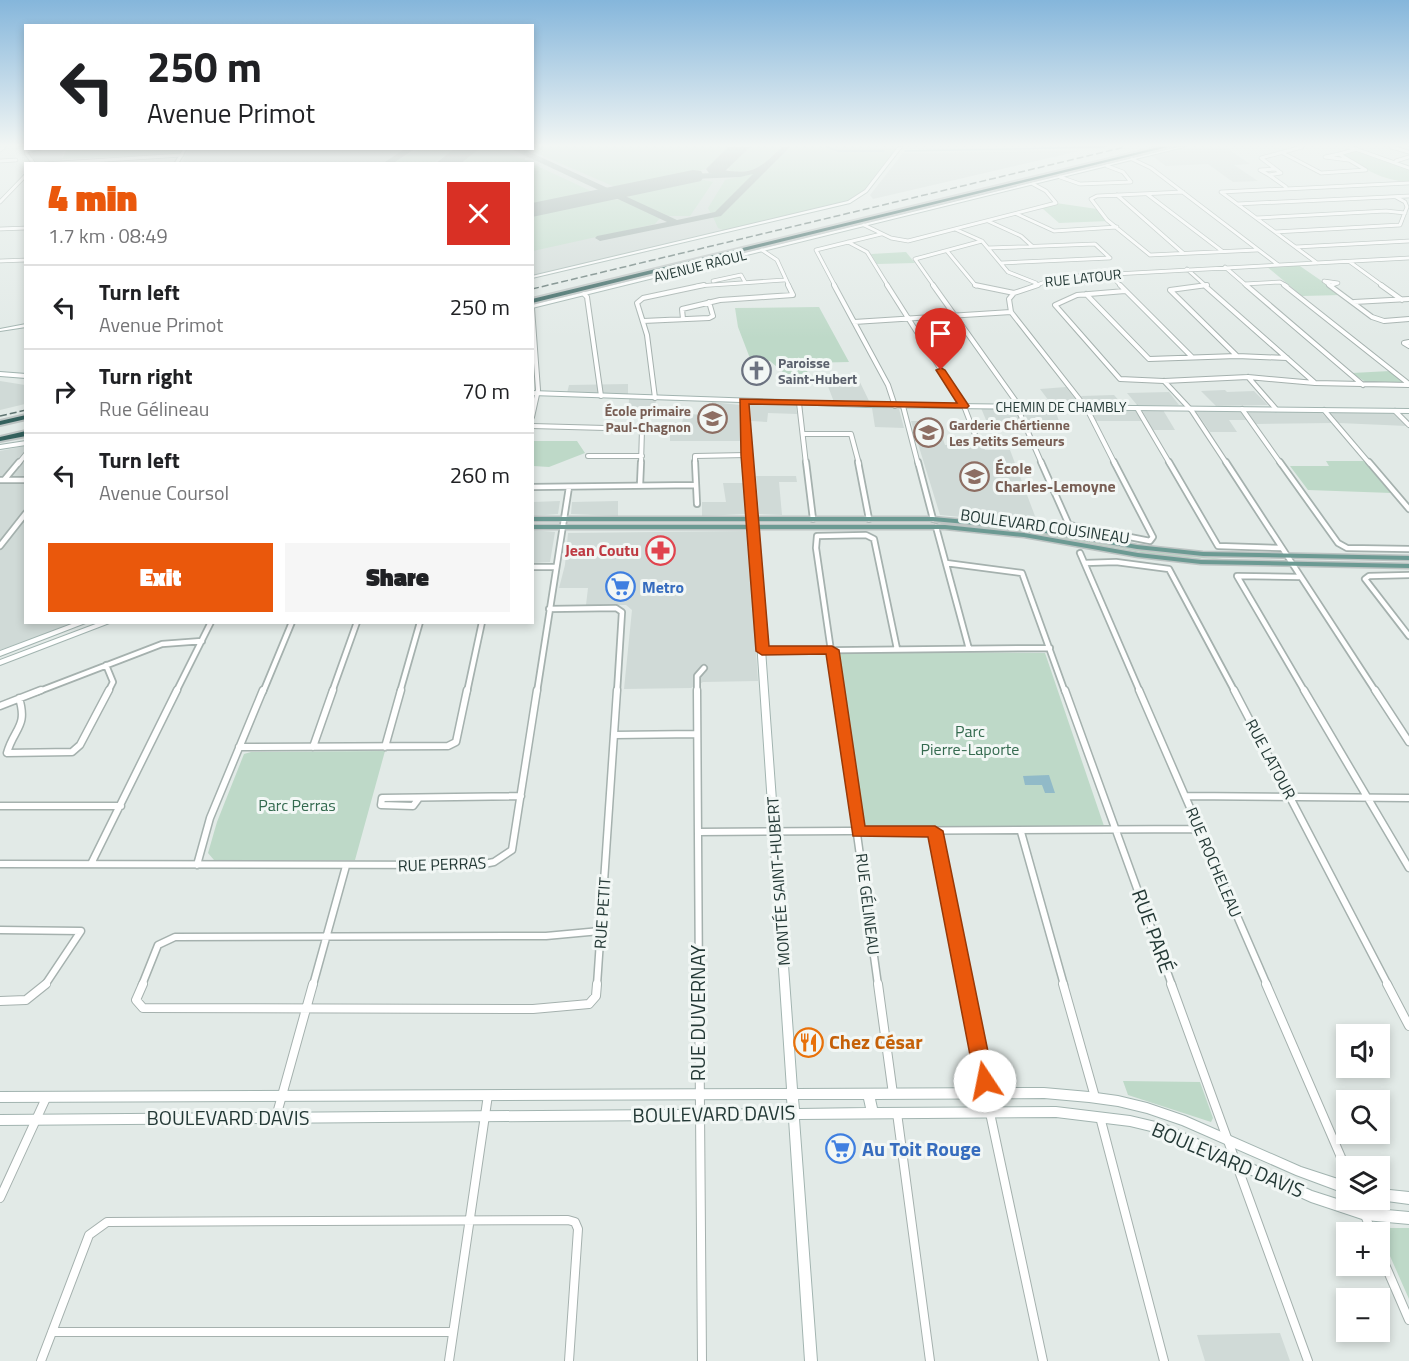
<!DOCTYPE html>
<meta charset="utf-8">
<style>
body{margin:0;font-family:"Titillium Web",sans-serif;background:#f6f6f6;color:#202124;height:100vh;display:flex;flex-direction:column;font-size:22px;white-space:nowrap}
*{box-sizing:border-box;margin:0}
p{font-size:20px;color:#757577}
.icon{flex:none;width:33px;height:33px;fill:none;stroke:currentColor;stroke-width:2;stroke-linecap:round;stroke-linejoin:round}
.map{position:relative;flex:1;overflow:hidden}
.sheet{position:absolute;left:24px;top:162px;width:510px;height:462px;display:flex;flex-direction:column;background:#fff;border-radius:0px;box-shadow:0 3px 9px #0003}
.sheet>*{flex:none}
.top-card{position:absolute;left:24px;top:24px;width:510px;height:126px;border-radius:0px;box-shadow:0 3px 9px #0003;background:#fff;color:#202124;overflow:hidden}
.fabs{position:absolute;left:1336px;top:1024px;display:grid;gap:12px}
.fabs a{display:grid;place-items:center;width:54px;height:54px;border-radius:0px;background:#fff;box-shadow:0 3px 9px #0003;font-size:30px}
.pin{position:absolute;display:grid;place-items:center;width:51px;height:51px;color:#fff;margin:-62px -26px;border-radius:50% 50% 50% 0;rotate:-45deg;box-shadow:0 0 6px #0007}
.pin .icon{rotate:45deg}
.me{position:absolute;width:66px;margin:-33px;rotate:349deg;stroke-linejoin:round;filter:drop-shadow(0 0 4px #0008)}
.turn{display:flex;align-items:center;gap:21px;height:126px;padding:0 24px;font-size:27px}
.turn .icon{width:78px;height:78px;stroke-width:2.5}
.turn b{display:block;font-size:42px;line-height:51px}
.round{display:grid;place-items:center;flex:none;width:63px;height:63px;border-radius:0px;background:#f6f6f6}
.overview{display:flex;align-items:center;justify-content:space-between;height:102px;padding:0 24px}
h1{font-size:36px;font-weight:800;line-height:45px;color:#ea580c}
.primary-button{display:flex;gap:12px;margin-top:auto;padding:12px 24px}
.primary-button a{flex:1;height:69px;border-radius:0px;background:#ea580c;color:#fff;font-size:24px;font-weight:800;line-height:69px;text-align:center}
.primary-button a+a{background:#f6f6f6;color:#202124}
ul{padding:0;list-style:none}
li{display:flex;align-items:center;gap:18px;height:84px;padding:0 24px;border-top:2px solid #e0e0e0}
li div{flex:1}
li b{display:block;font-size:22px}
li em{font-style:normal}
.map>svg:first-child{display:block}
.built{fill:#d0dad7}
.green{fill:#bed9c8}
.water{fill:#91bac8}
.lines{fill:none;stroke-linecap:round;stroke-linejoin:round}
.stream{stroke:#91bac8;stroke-width:1.5}
.taxiway{fill:#a0afac;fill-rule:evenodd}
.runway{fill:#a0afac;fill-rule:evenodd}
.street-far4-casing{stroke:#a5b1ae;stroke-width:4.5}
.street-far3-casing{stroke:#a5b1ae;stroke-width:6}
.street-far2-casing{stroke:#a5b1ae;stroke-width:8}
.street-far1-casing{stroke:#a5b1ae;stroke-width:9}
.street-casing{stroke:#a5b1ae;stroke-width:10}
.secondary-casing{stroke:#a2b4b0;stroke-width:2}
.primary-casing{stroke:#bdc4c3;stroke-width:3}
.highway-casing{stroke:#bdc4c3;stroke-width:4}
.street-far4{stroke:#fff;stroke-width:3}
.street-far3{stroke:#fff;stroke-width:4}
.street-far2{stroke:#fff;stroke-width:4.5}
.street-far1{stroke:#fff;stroke-width:6}
.street{stroke:#fff;stroke-width:8}
.secondary{fill:#fff;fill-rule:evenodd}
.primary{fill:#6c9a93;fill-rule:evenodd}
.highway{fill:#34615d;fill-rule:evenodd}
.rail{stroke:#5f7471;stroke-width:1.5;stroke-dasharray:7 3;stroke-linecap:butt}
.route{fill:#ea580c;stroke:#983908;stroke-width:1.5}
.labels{text-anchor:middle;stroke-width:6;stroke-linejoin:round;paint-order:stroke}
.far-street-label{font-size:14px;fill:#243936;stroke:#f2f7f5}
.far-worship-label{font-size:14px;font-weight:bold;fill:#5b616d;stroke:#f2f7f5;text-anchor:start}
.far-education-label{font-size:14px;font-weight:bold;fill:#785e54;stroke:#f2f7f5;text-anchor:end}
.education-label{font-size:16px;font-weight:bold;fill:#785e54;stroke:#f2f7f5;text-anchor:start}
.street-label{font-size:16px;fill:#243936;stroke:#f2f7f5}
.health-label{font-size:16px;font-weight:bold;fill:#be3a42;stroke:#f2f7f5;text-anchor:end}
.shop-label{font-size:16px;font-weight:bold;fill:#366cbe;stroke:#f2f7f5;text-anchor:start}
.park-label{font-size:16px;fill:#346a4f;stroke:#f2f7f5}
.near-street-label{font-size:20px;fill:#243936;stroke:#f2f7f5}
.near-food-label{font-size:20px;font-weight:bold;fill:#c56008;stroke:#f2f7f5;text-anchor:start}
.near-shop-label{font-size:20px;font-weight:bold;fill:#366cbe;stroke:#f2f7f5;text-anchor:start}
</style>
<div class="map">
<svg width="1409" height="1361" viewBox="0 0 1409 1361">
<rect width="100%" height="100%" fill="#e2eae7"/>
<!-- built -->
<path class="built" d="M898,147L862,192L849,201L533,276L532,164H181L189,148Z
M1189,147H1225L1250,164L1234,165L1258,181L1233,182L1208,164L1166,166L1152,156Z
M52,149H63L62,160H75L79,163H34L26,153Z
M1079,151L873,199L870,195L903,153Z
M856,374L870,403L834,402L824,376Z
M0,381L25,385V404L0,410Z
M628,384V394L567,393L569,385Z
M1066,387L1079,404L1052,405L1040,389Z
M1225,390L1227,392L1254,391L1268,405L1216,406L1201,391Z
M1169,392L1179,405H1137L1127,393Z
M1114,395L1123,405H1088L1081,396Z
M629,399L656,400L654,414H628Z
M712,402L740,405L743,441H670V422L682,423L684,414L710,415Z
M750,404L796,405L797,414L768,413L767,422L751,421Z
M872,408L899,409L904,428L875,427Z
M981,408L1016,409L1024,429H1003L999,421L986,420Z
M1021,409L1055,410L1059,421H1026Z
M1091,410H1135L1142,421H1096Z
M1142,410H1163L1175,430H1153Z
M1196,411H1240L1247,420H1229L1237,432H1210Z
M1247,411L1321,412L1332,423L1256,424Z
M1330,412H1392L1407,426L1339,423Z
M911,421H937L945,445L983,444L985,450H1010L1038,524L940,515Z
M25,446L26,622L77,623L0,650V451Z
M756,476H796L797,482H779L782,515L759,514Z
M723,483H745L747,514L702,516V502H726Z
M560,501L558,514L533,516V502Z
M618,501V516L571,514L572,502Z
M532,530L555,532L550,562L533,563Z
M745,531L748,533L758,681L703,682L691,688L624,689L632,610L626,605H586L588,588H559L565,565L568,533Z
M1280,1333L1290,1361H1205L1197,1335Z"/>
<!-- green -->
<path class="green" d="M533,147H731L707,169L615,187L527,149Z
M748,147H781L759,169L731,173L728,166Z
M790,147H864L895,150L862,192L849,201L725,231L718,228L713,217L724,213Z
M67,149H185L181,154L62,159Z
M419,149V148L457,149L432,163H393Z
M480,149H499L531,163H456Z
M1359,151L1403,166L1409,170V182C1381,180 1366,170 1343,154Z
M533,164L593,192L533,205Z
M756,173L719,211L711,214L708,208L725,180Z
M700,179L713,182L690,216H667L628,198L629,195Z
M609,199L622,200L660,218L655,224L533,251V215Z
M1056,203L1097,209L1109,221L1059,223L1042,208Z
M906,252L915,263L877,264L871,254Z
M1297,264L1342,295L1302,296L1266,266Z
M819,307L849,362L804,363L809,376L791,379L770,361H751L738,327L735,308Z
M1390,371L1403,382L1367,383L1352,373Z
M532,441H577L585,453L549,467L533,466Z
M1326,461H1364L1392,493L1308,490L1290,466H1329Z
M940,522L1028,530L1133,549L1231,560L1159,555L1035,534L941,525Z
M837,652L1045,653L1104,826L861,828Z
M385,751L355,860H214L208,853L217,822L244,754L251,752Z
M1123,1081L1200,1082L1213,1118L1211,1122L1128,1095Z
M1385,1228H1409V1299L1382,1238Z"/>
<!-- water -->
<path class="water" d="M1049,775L1055,793H1045L1042,785H1025L1023,776Z"/>
<g class="lines">
<!-- stream -->
<path class="stream" d="M827,147L838,151H884
M905,151L1104,147"/>
<!-- taxiway -->
<path class="taxiway" d="M782,147H790L721,216L600,241L595,238L597,236L667,222L509,148H521L677,220L715,212L753,174L740,177L693,179L690,174L714,173L712,171L716,169C752,175 756,172 782,147Z
M406,148H416L392,164H382Z"/>
<!-- runway -->
<path class="runway" d="M728,147H750L723,173H709L706,169Z
M455,148H480L460,164H435Z
M693,170L701,171L704,176L701,181L532,217V203Z"/>
<defs>
<path id="street-far4" d="M1350,147L1409,168
M1391,147L1409,152
M27,148L26,153L34,164
M0,150L4,147
M26,151L42,148
M1281,152L1321,173L1366,170L1339,154L1357,149
M1339,154L1325,157L1348,160
M1132,159L1151,168L1277,264
M0,161L16,160
M1396,161L1409,157
M45,164L182,155
M1269,175L1260,170L1275,169
M1060,177L1080,184L1131,182L1123,172L1107,166
M1286,187L1269,175L1281,173L1261,158L1302,147
M1183,192L1097,196L1091,199L1107,220L1150,255L1257,250
M1147,194L1222,251
M1117,195L1183,253
M0,202L26,175
M1237,204L1409,196
M1017,214L1054,231L1117,227
M1256,218L1386,211L1405,213
M988,221L1021,236L1032,246
M864,225L891,238L908,241L1056,203L1046,191L1033,184
M0,229L26,228
M955,229L982,241L1008,272L1036,283
M1275,232L1400,225L1407,207L1405,202L1396,197
M848,242L867,252L888,286
M1296,247L1409,241
M988,248L1095,244L1110,258L1001,263
M762,250L777,260L789,286
M947,251L976,286
M0,261L26,260
M1350,262L1383,286
M1317,263L1221,192L1409,183
M1225,267L1247,286
M1187,269L1206,286
M1109,274L1121,286
M713,281L741,275L745,282
M1244,284L1280,282L1287,286
M697,286L784,280
M835,286L816,250L881,234
M934,286L915,259L982,241
M1034,286L1059,277L1409,258
M1199,286L1207,285
M1331,286L1324,281L1338,283L1332,285"/>
<path id="street-far3" d="M834,285L888,385L895,406
M887,285L964,406L977,440
M933,285L1020,407
M975,285L1014,293
M1038,285L1014,293L1009,299L1011,312L1087,409L1115,464
M1120,285L1192,357
M1204,285L1314,382
M1207,285L1170,290L1237,356
M1246,285L1363,385
M1284,285L1409,384
M1329,285L1372,317L1384,321L1409,319
M1381,285L1402,300
M1125,291L1077,295L1055,305L1120,379L1164,381L1248,377L1315,383L1409,385
M584,294L587,297L601,396
M1086,294L1149,359L1237,356L1287,358
M1354,302L1409,299
M532,308L538,390L532,417
M683,319L682,309L720,300L793,295L788,285
M643,321L709,318L713,316L709,302
M854,322L1011,312
M1409,342L1404,343L1409,346
M1248,377L1276,409
M1164,381L1192,411L1227,464
M655,398L647,335L637,303L643,298L704,285
M799,403L806,464
M903,406L918,464
M1017,407L1042,464
M1137,408L1170,464
M1242,409L1281,464
M1324,410L1370,464
M1395,411L1409,425
M532,426L642,429L641,464
M804,434H851L859,464
M588,456H642
M18,464L26,454
M695,464V456L747,455"/>
<path id="street-far2" d="M695,462L697,504
M806,462L813,519
M858,462L869,519
M918,462L933,519
M1041,462L1069,525L1150,541L1153,537L1114,462
M1169,462L1218,546L1281,548
M1226,462L1376,692
M1280,462L1338,543L1347,548L1409,549
M1369,462L1409,509
M0,480H4L19,462
M4,480H26
M640,485L641,462
M532,487L696,485
M936,527L969,649
M0,546L26,513
M1080,553L1140,692
M946,563L1022,573L1065,692
M1085,563L1116,562L1169,569L1235,692
M532,567H556
M1409,575L1369,576L1365,579L1409,636
M1300,577L1237,576L1305,692
M549,609L616,608L622,612L617,692
M762,651L1050,648
M106,665L113,682L108,692
M37,692L162,644L202,641
M176,692L211,622
M263,692L292,622
M332,692L357,622
M400,692L420,622
M467,692L482,622
M537,692L569,487
M697,692V676L704,668
M837,692L816,548L817,536L866,535L874,539L897,649"/>
<path id="street-far1" d="M697,690L699,985
M837,690L878,985
M1065,690L1172,985
M1139,690L1267,985
M1234,690L1388,985
M1304,690L1409,868
M1375,690L1409,742
M19,698C28,727 14,728 7,753L72,752L80,745L109,690
M0,706L41,690
M614,735L697,734
M239,747L448,746L456,742L467,690
M313,747L333,690
M385,747L401,690
M1186,796L1409,798
M419,798L413,806L381,805L382,798L521,796
M0,806H121
M935,831L966,985
M698,832L1199,829
M1021,832L1064,985
M0,864L479,865L494,862L512,850L537,690
M91,864L177,690
M197,865L210,818L263,690
M0,930L81,931L45,985
M142,985L158,945L175,937L546,936L600,931
M313,985L346,866
M597,985L617,690"/>
<path id="street" d="M143,984L136,1000L143,1008L533,1009L589,1004L596,996L597,984
M699,984L702,1361
M878,984L893,1094
M965,984L987,1093
M1063,984L1095,1097
M1171,984L1308,1361
M1266,984L1347,1171
M1387,984L1409,1026
M0,1001L26,1000L46,984
M897,1113L930,1361
M990,1113L1043,1361
M276,1117L313,984
M1100,1117L1164,1361
M0,1198L46,1098
M1365,1215L1372,1233
M1380,1253L1409,1320
M52,1332H453
M41,1361L89,1235L107,1222L568,1220L575,1222L578,1229L569,1361
M449,1361L488,1095"/>
<path id="secondary" d="M898,147H902L867,192L850,203L532,278V276L848,201L865,190Z
M1178,147H1184L532,308V305Z
M184,148H187L178,164H174Z
M26,324V327L0,331V329Z
M0,372L26,374V378L0,376Z
M532,391L866,403L1409,409V413L866,407L747,402L797,1089L1044,1088L1089,1092L1118,1096L1147,1103L1185,1116L1301,1167L1347,1182V1194L1296,1175L1182,1125L1147,1113L1118,1106L1089,1102L1044,1098L875,1099L877,1108L1056,1107L1130,1116L1164,1124L1312,1191L1365,1208L1409,1212V1224L1365,1220L1311,1202L1159,1133L1130,1126L1056,1117L799,1119L817,1361H805L789,1119L0,1125V1115L788,1109L787,1099L0,1102V1092L787,1089L741,402L532,395ZM798,1099H864L866,1108L799,1109Z
M26,441V445L0,449V445Z
M77,622H88L0,656V651Z
M101,622H112L0,665V660Z
M1380,1189L1409,1192V1204L1379,1200H1380Z"/>
<path id="primary" d="M532,517H933L1022,525L1137,545L1203,552L1409,556V560L1203,556L1137,549L1022,529L933,521H532Z
M532,525H945L1024,533L1138,553L1201,560L1409,564V568L1201,564L1138,557L1024,537L945,529H532Z"/>
<path id="highway" d="M1159,147H1168L532,303V299Z
M26,415V419L0,425V421Z
M26,431V436L0,441V437Z"/>
</defs>
<!-- street-far4 casing -->
<use href="#street-far4" class="street-far4-casing"/>
<!-- street-far3 casing -->
<use href="#street-far3" class="street-far3-casing"/>
<!-- street-far2 casing -->
<use href="#street-far2" class="street-far2-casing"/>
<!-- street-far1 casing -->
<use href="#street-far1" class="street-far1-casing"/>
<!-- street casing -->
<use href="#street" class="street-casing"/>
<!-- secondary casing -->
<use href="#secondary" class="secondary-casing"/>
<!-- primary casing -->
<use href="#primary" class="primary-casing"/>
<!-- highway casing -->
<use href="#highway" class="highway-casing"/>
<!-- street-far4 -->
<use href="#street-far4" class="street-far4"/>
<!-- street-far3 -->
<use href="#street-far3" class="street-far3"/>
<!-- street-far2 -->
<use href="#street-far2" class="street-far2"/>
<!-- street-far1 -->
<use href="#street-far1" class="street-far1"/>
<!-- street -->
<use href="#street" class="street"/>
<!-- secondary -->
<use href="#secondary" class="secondary"/>
<!-- primary -->
<use href="#primary" class="primary"/>
<!-- highway -->
<use href="#highway" class="highway"/>
<!-- rail -->
<path class="rail" d="M532,289L1125,147
M0,416L26,410"/>
</g>
<!-- sky -->
<linearGradient id="sky" x2="0" y2="1"><stop stop-color="#85b6db"/><stop offset="0.43" stop-color="#f2f6f4"/><stop offset="1" stop-color="#f2f6f4" stop-opacity="0"/></linearGradient>
<rect width="1409" height="338" fill="url(#sky)"/>
<!-- route -->
<path class="route" d="M941,368L945,370L969,406L967,408L749,404L769,646H832L839,650L865,826H935L943,831L994,1081L991,1087L985,1090L978,1087L975,1081L928,837L853,836L826,654L762,655L756,651L741,455L740,399L957,403L936,370Z"/>
<!-- icons -->
<defs>
<symbol id="church-ring" viewBox="-11 -11 22 22"><circle r="9.5" fill="#f2f7f5" stroke="#6b7280" stroke-width="1.5"/><path d="M-1.2-6h2.4v3.5h3.3v2.4h-3.3V6h-2.4V-.1h-3.3v-2.4h3.3Z" fill="#6b7280"/></symbol>
<symbol id="school-ring" viewBox="-11 -11 22 22"><circle r="9.5" fill="#f2f7f5" stroke="#8d6e63" stroke-width="1.5"/><path d="M0-5L7-2L0 1L-7-2ZM-4 1L0 2.5L4 1V4Q0 6-4 4Z" fill="#8d6e63"/></symbol>
<symbol id="pharmacy-ring" viewBox="-11 -11 22 22"><circle r="9.5" fill="#f2f7f5" stroke="#e0444e" stroke-width="1.5"/><path d="M-2-6h4v4h4v4h-4v4h-4v-4h-4v-4h4Z" fill="#e0444e"/></symbol>
<symbol id="supermarket-ring" viewBox="-11 -11 22 22"><circle r="9.5" fill="#f2f7f5" stroke="#3f7fe0" stroke-width="1.5"/><path d="M-6-5.5h2.5l.6 2H6L4.5 2H-2.5L-4.4-4H-6ZM-1.5 3.2a1.3 1.3 0 1 0 .1 0ZM3 3.2a1.3 1.3 0 1 0 .1 0Z" fill="#3f7fe0"/></symbol>
<symbol id="restaurant-ring" viewBox="-11 -11 22 22"><circle r="9.5" fill="#f2f7f5" stroke="#e8710a" stroke-width="1.5"/><path d="M-5-6h1v4h1v-4h1v4h1v-4h1v5L-1.5 .5V6h-2V.5L-5-1ZM5-6V6H3V1.5H1.5Q1.5-4 5-6Z" fill="#e8710a"/></symbol>
</defs>
<g fill-rule="evenodd">
<use href="#church-ring" x="740" y="354" width="33" height="33"/>
<use href="#school-ring" x="696" y="402" width="33" height="33"/>
<use href="#school-ring" x="912" y="416" width="33" height="33"/>
<use href="#school-ring" x="958" y="460" width="33" height="33"/>
<use href="#pharmacy-ring" x="644" y="534" width="33" height="33"/>
<use href="#supermarket-ring" x="604" y="570" width="33" height="33"/>
<use href="#restaurant-ring" x="792" y="1026" width="33" height="33"/>
<use href="#supermarket-ring" x="824" y="1132" width="33" height="33"/>
</g>
<g class="labels">
<!-- far-street labels -->
<g class="far-street-label">
<text transform="translate(700 266) rotate(-14)" y="5">AVENUE RAOUL</text>
<text transform="translate(1083 278) rotate(-6)" y="5">RUE LATOUR</text>
<text x="1061" y="412">CHEMIN DE CHAMBLY</text>
</g>
<!-- far-worship labels -->
<g class="far-worship-label">
<text x="778" y="368">Paroisse<tspan x="778" dy="16">Saint-Hubert</tspan></text>
</g>
<!-- far-education labels -->
<g class="far-education-label">
<text x="691" y="416">École primaire<tspan x="691" dy="16">Paul-Chagnon</tspan></text>
<text x="949" y="430" text-anchor="start">Garderie Chértienne<tspan x="949" dy="16">Les Petits Semeurs</tspan></text>
</g>
<!-- education labels -->
<g class="education-label">
<text x="995" y="474">École<tspan x="995" dy="18">Charles-Lemoyne</tspan></text>
</g>
<!-- street labels -->
<g class="street-label">
<text transform="translate(1045 526) rotate(8)" y="6">BOULEVARD COUSINEAU</text>
<text transform="translate(1271 759) rotate(62)" y="6">RUE LATOUR</text>
<text transform="translate(1214 862) rotate(67)" y="6">RUE ROCHELEAU</text>
<text transform="translate(442 864) rotate(-2)" y="6">RUE PERRAS</text>
<text transform="translate(778 881) rotate(-94)" y="6">MONTÉE SAINT-HUBERT</text>
<text transform="translate(868 904) rotate(83)" y="6">RUE GÉLINEAU</text>
<text transform="translate(602 913) rotate(-86)" y="6">RUE PETIT</text>
</g>
<!-- health labels -->
<g class="health-label">
<text x="639" y="556">Jean Coutu</text>
</g>
<!-- shop labels -->
<g class="shop-label">
<text x="642" y="593">Metro</text>
</g>
<!-- park labels -->
<g class="park-label">
<text x="970" y="737">Parc<tspan x="970" dy="18">Pierre-Laporte</tspan></text>
<text x="297" y="811">Parc Perras</text>
</g>
<!-- near-street labels -->
<g class="near-street-label">
<text transform="translate(1153 931) rotate(70)" y="7">RUE PARÉ</text>
<text transform="translate(698 1013) rotate(-90)" y="7">RUE DUVERNAY</text>
<text transform="translate(714 1114) rotate(-1)" y="7">BOULEVARD DAVIS</text>
<text x="228" y="1125">BOULEVARD DAVIS</text>
<text transform="translate(1228 1160) rotate(23)" y="7">BOULEVARD DAVIS</text>
</g>
<!-- near-food labels -->
<g class="near-food-label">
<text x="829" y="1049">Chez César</text>
</g>
<!-- near-shop labels -->
<g class="near-shop-label">
<text x="862" y="1156">Au Toit Rouge</text>
</g>
</g>
</svg>
<div class="fabs">
<a><svg class="icon" aria-label="sound" viewBox="0 0 24 24"><path d="M4 9h4l5-4v14l-5-4H4zM17 9q2 3 0 6"/></svg></a>
<a><svg class="icon" aria-label="search" viewBox="0 0 24 24"><circle cx="10" cy="10" r="6"/><path d="M15 15l6 6"/></svg></a>
<a><svg class="icon" aria-label="layers" viewBox="0 0 24 24"><path d="M12 4l9 5-9 5-9-5zM3 14l9 5 9-5"/></svg></a>
<a>+</a>
<a>−</a>
</div>
<div class="pin" style="left:941px;top:370px;background:#d93025"><svg class="icon" aria-label="arrive" viewBox="0 0 24 24"><path d="M6 21V4h12l-3 4 3 4H6"/></svg></div>
<svg class="me" style="left:985px;top:1081px" viewBox="-20 -20 40 40"><circle r="19" fill="#fff"/><path d="M0-13L10 11 0 6-10 11z" fill="#ea580c"/></svg>
<div class="top-card">
<div class="turn"><svg class="icon" aria-label="left" viewBox="0 0 24 24"><path d="M17 20v-9H6M10 6l-5 5 5 5"/></svg><div><b>250 m</b>Avenue Primot</div></div>
</div>
<section class="sheet">
<div class="overview"><div><h1>4 min</h1><p>1.7 km · 08:49</p></div><a class="round" style="background:#d93025;color:#fff"><svg class="icon" aria-label="close" viewBox="0 0 24 24"><path d="M6 6l12 12M18 6L6 18"/></svg></a></div>
<ul>
<li><svg class="icon" aria-label="left" viewBox="0 0 24 24"><path d="M17 20v-9H6M10 6l-5 5 5 5"/></svg><div><b>Turn left</b><p>Avenue Primot</p></div><em>250 m</em></li>
<li><svg class="icon" aria-label="right" viewBox="0 0 24 24"><path d="M7 20v-9h11M14 6l5 5-5 5"/></svg><div><b>Turn right</b><p>Rue Gélineau</p></div><em>70 m</em></li>
<li><svg class="icon" aria-label="left" viewBox="0 0 24 24"><path d="M17 20v-9H6M10 6l-5 5 5 5"/></svg><div><b>Turn left</b><p>Avenue Coursol</p></div><em>260 m</em></li>
</ul>
<div class="primary-button"><a>Exit</a><a>Share</a></div>
</section>
</div>
